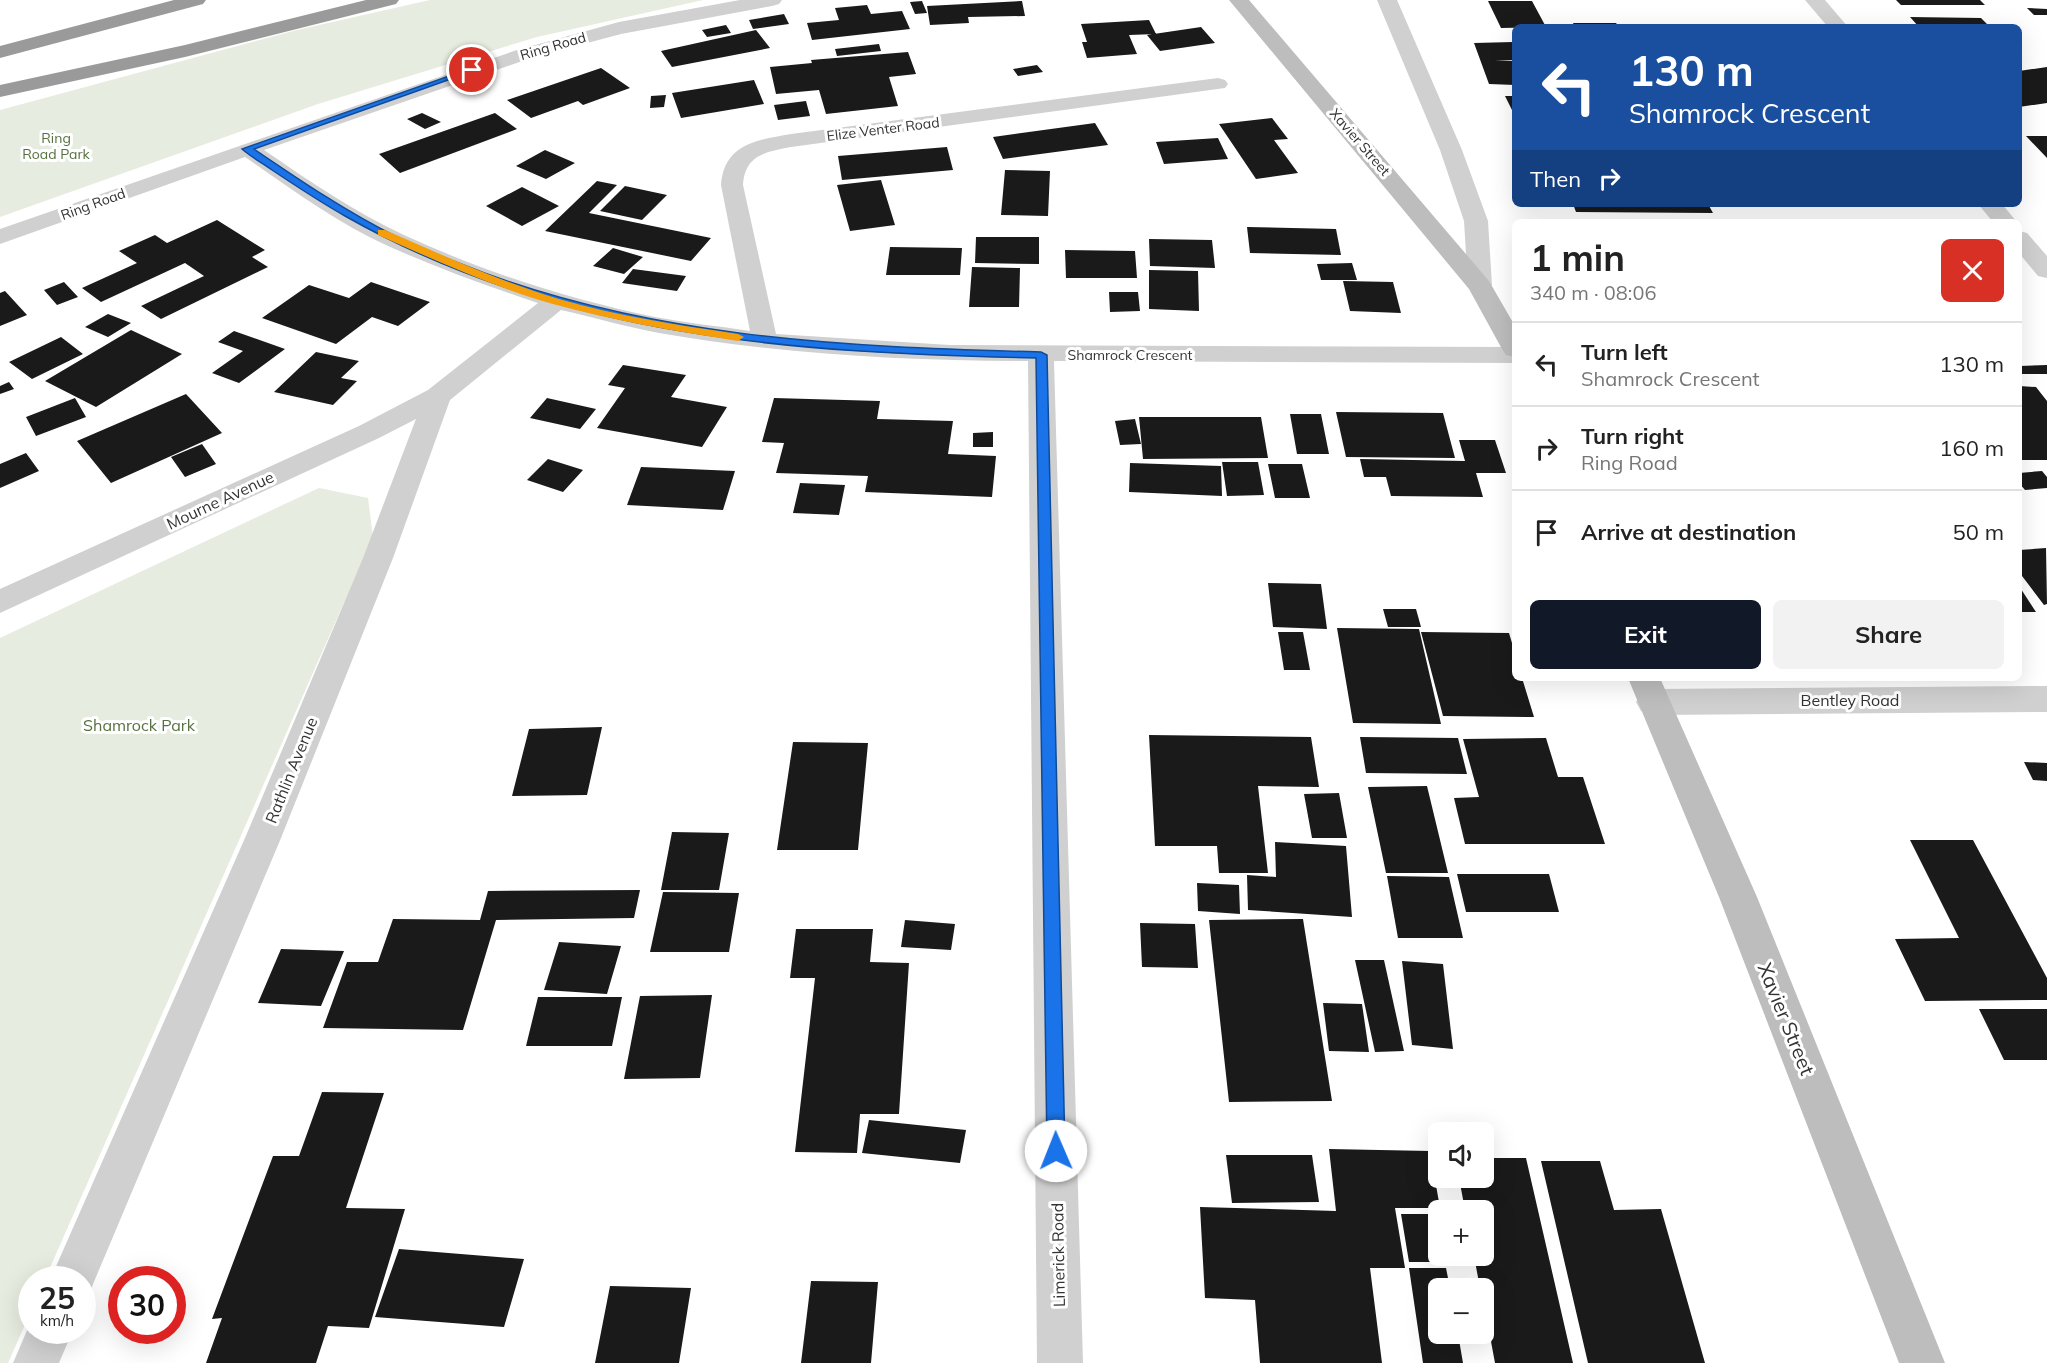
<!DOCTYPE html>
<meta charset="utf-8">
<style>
body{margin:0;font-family:Mulish,sans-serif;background:#f2f2f2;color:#222;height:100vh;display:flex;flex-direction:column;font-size:22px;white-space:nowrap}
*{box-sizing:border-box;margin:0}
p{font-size:20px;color:#767676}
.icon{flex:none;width:33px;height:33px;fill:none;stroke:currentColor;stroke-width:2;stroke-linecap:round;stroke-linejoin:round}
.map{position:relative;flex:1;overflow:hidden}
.panel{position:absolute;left:1512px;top:219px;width:510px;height:462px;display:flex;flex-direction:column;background:#fff;border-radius:9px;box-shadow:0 6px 24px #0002}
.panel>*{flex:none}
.top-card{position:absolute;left:1512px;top:24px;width:510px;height:183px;border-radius:9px;box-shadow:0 6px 24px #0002;background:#1a4fa0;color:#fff;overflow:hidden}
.tools{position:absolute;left:1428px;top:1122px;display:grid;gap:12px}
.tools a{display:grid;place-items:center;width:66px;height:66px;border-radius:9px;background:#fff;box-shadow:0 6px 24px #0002;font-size:30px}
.speed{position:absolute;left:18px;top:1266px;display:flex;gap:12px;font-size:30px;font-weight:700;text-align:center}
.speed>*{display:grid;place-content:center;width:78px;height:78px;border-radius:50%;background:#fff;box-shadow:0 6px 24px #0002;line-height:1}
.speed small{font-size:15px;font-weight:400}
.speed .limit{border:9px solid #d22;background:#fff;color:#111}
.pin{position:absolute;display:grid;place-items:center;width:51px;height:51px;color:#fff;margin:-26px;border:3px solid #fff;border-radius:50%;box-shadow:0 2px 6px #0007}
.me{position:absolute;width:66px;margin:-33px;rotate:359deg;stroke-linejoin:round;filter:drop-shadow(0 0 4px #0008)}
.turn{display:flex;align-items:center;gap:21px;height:126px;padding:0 18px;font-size:27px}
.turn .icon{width:78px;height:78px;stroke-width:2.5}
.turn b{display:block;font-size:42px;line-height:51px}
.then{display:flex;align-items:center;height:57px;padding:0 18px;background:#0003;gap:12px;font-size:22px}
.round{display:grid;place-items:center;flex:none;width:63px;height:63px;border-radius:9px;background:#f2f2f2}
.headline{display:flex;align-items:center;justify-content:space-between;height:102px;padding:0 18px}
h1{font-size:36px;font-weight:700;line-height:45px}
.primary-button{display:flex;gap:12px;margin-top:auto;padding:12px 18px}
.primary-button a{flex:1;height:69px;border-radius:9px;background:#111827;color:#fff;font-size:24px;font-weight:700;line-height:69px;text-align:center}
.primary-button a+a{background:#f2f2f2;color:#222}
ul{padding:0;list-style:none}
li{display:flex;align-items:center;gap:18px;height:84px;padding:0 18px;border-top:2px solid #e0e0e0}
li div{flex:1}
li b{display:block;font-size:22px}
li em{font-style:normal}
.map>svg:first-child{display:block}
.green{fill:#e6ecdf}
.building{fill:#1a1a1a}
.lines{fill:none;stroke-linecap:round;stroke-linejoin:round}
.street{fill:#d0d0d0;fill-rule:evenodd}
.secondary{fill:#bdbdbd;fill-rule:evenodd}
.highway{fill:#9a9a9a;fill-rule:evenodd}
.route{fill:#1a73e8;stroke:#114b97;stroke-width:1.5}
.slow{fill:#f59e0b}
.labels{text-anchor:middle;stroke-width:6;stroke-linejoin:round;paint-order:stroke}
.far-street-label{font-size:14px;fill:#333;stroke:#fff}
.far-park-label{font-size:14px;fill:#56703f;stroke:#fff}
.street-label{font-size:16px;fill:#333;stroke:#fff}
.park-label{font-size:16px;fill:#56703f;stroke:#fff}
.near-street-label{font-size:20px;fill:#333;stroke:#fff}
</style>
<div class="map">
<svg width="2047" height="1363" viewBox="0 0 2047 1363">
<rect width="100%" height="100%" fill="#fff"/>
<!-- green -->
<path class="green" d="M430,0H703L537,37L318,104L0,217V110L297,30Z
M319,488L368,498L373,537L45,1279L32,1280L31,1311L8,1363H0V638Z"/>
<!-- building -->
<path class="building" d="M1896,0H1980L1985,5H1901Z
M922,1L927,13L915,14L910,2Z
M1022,1L1025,16L968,17L969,23L930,25L927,6Z
M1488,1H1532L1546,27L1501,28Z
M867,5L871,14L902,11L910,29L812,40L807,23L839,20L835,8Z
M2027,8L2047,9V15H2034Z
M784,14L789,24L753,29L749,20Z
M1910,17L1981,18L1990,27H1919Z
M1149,20L1156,34L1129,35L1137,54L1087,58L1082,42H1087L1081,24Z
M1573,23H1616L1619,27H1575Z
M726,25L731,33L707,37L702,30Z
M1201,27L1215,43L1160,51L1147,35Z
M756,30L770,48L672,67L661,51Z
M1513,42L1515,60L1495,61H1515V85L1489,84L1474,43Z
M879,44L881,51L837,56L835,49Z
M908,52L916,74L889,77L898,106L826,114L819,90L776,94L770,67L812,63L811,60Z
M1037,65L1043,72L1018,76L1013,69Z
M2047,67V103L2019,107V71Z
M601,68L630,88L583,105L578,101L531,118L507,100Z
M754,80L764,104L681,118L672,93Z
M666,95L664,107L650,108L651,96Z
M1505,96H1515V116Z
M806,101L810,116L778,120L774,105Z
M422,113L441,122L425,129L407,119Z
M495,113L517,129L400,173L379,154Z
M1272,118L1288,139L1274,140L1298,173L1256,179L1219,124Z
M1095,123L1108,145L1003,159L993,137Z
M2026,136H2047V158Z
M1218,138L1228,159L1164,164L1156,142Z
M947,147L953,170L842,180L838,156Z
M545,150L575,163L546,179L516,166Z
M1005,170L1050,171L1048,216L1001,215Z
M881,180L895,225L850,231L837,185Z
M597,181L617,185L589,213L711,238L691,261L545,231Z
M625,186L667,195L642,220L600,211Z
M522,187L559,206L522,226L486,206Z
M1573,204H1708L1713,213L1576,212Z
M217,220L265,250L252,257L268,267L161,319L141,306L204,276L185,263L101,302L82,288L137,263L119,251L155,235L167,243Z
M1247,227L1336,229L1341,255L1250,253Z
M976,237H1039V264L975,263Z
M1149,239L1212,240L1215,268L1150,266Z
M890,247L962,248L960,275H886Z
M613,248L643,257L624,274L593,266Z
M1065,250L1135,251L1137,278H1066Z
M1352,263L1357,280H1321L1317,264Z
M972,267L1020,268L1019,307H969Z
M633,269L686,276L677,291L622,283Z
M1149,270L1198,271L1199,311L1149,309Z
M1343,281L1393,282L1401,313L1350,311Z
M64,282L78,297L57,305L44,290Z
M371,282L430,302L398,326L372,317L336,344L262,318L309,285L349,298Z
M5,291L27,315L0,326V293Z
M1109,292H1138L1140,311L1110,312Z
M108,314L131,323L108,337L85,327Z
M131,330L182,354L96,407L45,381Z
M234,331L285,349L239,383L212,373L243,351L218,342Z
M61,337L83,354L32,379L9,362Z
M316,352L359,361L341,378L357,381L333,405L274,392Z
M623,365L686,375L671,397L727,407L702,447L597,428L625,388L608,385Z
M2047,365V374H2019V366Z
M9,382L14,389L0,394V386Z
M2019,386L2036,387L2047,401V460H2021L2019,457Z
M186,394L222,433L111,483L77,441Z
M75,398L86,417L36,436L26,417Z
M547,398L596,409L580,429L530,418Z
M774,398L880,401L877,419L953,421L948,454L996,456L992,497L865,492L868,476L776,473L784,443L762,442Z
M1336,412L1443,413L1455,458L1346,457Z
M1290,414H1321L1329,454H1297Z
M1139,417H1261L1268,458L1143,459Z
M1135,419L1141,444L1120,445L1115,421Z
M993,432V447H973V433Z
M1459,440H1495L1506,473H1476L1483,497L1391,496L1386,477H1364L1360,459L1465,461Z
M202,444L216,464L185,477L171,457Z
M26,453L39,471L0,488V464Z
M548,459L583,470L563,492L527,480Z
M1222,462H1258L1264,495L1227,496Z
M1130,463L1221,466L1222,496L1129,492Z
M1268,464H1302L1310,498H1275Z
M641,467L735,471L723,510L627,505Z
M2042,471L2047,477V488L2025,490L2019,483V473Z
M800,483L845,485L839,515L793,513Z
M2046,548L2047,604L2044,605L2019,572V550Z
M1268,583L1321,584L1327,629L1273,627Z
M2019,586L2036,612H2019Z
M1383,609H1416L1421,627H1388Z
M1337,628L1419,629L1441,724L1353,723Z
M1278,632H1303L1310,670H1284Z
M1421,632L1509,633L1515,653V678H1522L1534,717L1443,716Z
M602,727L587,795L512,796L529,729Z
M1149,735L1311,737L1319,787L1258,786L1268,873H1219L1217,846H1155Z
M1360,737L1458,738L1467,774L1366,773Z
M1546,738L1558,777H1583L1605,844H1465L1454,798L1479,797L1463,739Z
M793,742L868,743L858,850H777Z
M2024,762L2047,763V781L2033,780Z
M1427,786L1448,873H1386L1368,787Z
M1339,793L1347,838H1312L1304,794Z
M672,832L729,833L719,890H661Z
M1910,840H1973L2047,978V1000L1925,1001L1895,939L1959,938Z
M1275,842L1346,846L1352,917L1248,910L1247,875L1276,877Z
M1457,874H1549L1559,912H1466Z
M1387,876L1449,877L1463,938H1398Z
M1197,883L1239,885L1240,914L1198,911Z
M640,890L634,918L496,920L463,1030L323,1028L347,962H378L393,919L480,920L488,891Z
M663,892L739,893L729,952H650Z
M1303,919L1332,1101L1229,1102L1209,920Z
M905,920L955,924L951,950L901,947Z
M1140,923L1195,924L1198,968L1142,967Z
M796,929H873L870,962L909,963L899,1114H860L857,1153L795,1152L815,978H790Z
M559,942L621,946L607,994L544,990Z
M281,949L344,951L321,1006L258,1003Z
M1355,960H1384L1404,1051L1375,1052Z
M1402,961L1443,964L1453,1049L1412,1045Z
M712,995L700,1078L624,1079L640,996Z
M538,997H622L612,1046H526Z
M1323,1003L1362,1004L1369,1052L1329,1051Z
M1979,1009H2047V1060H2004Z
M322,1092L384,1093L346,1208L405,1209L369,1328L328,1326L316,1363H206L222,1318L212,1319L273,1156H299Z
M869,1120L966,1130L960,1163L862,1153Z
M1329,1149L1430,1151L1440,1208H1395L1405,1268H1370L1382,1363H1260L1255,1300L1205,1298L1200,1207L1336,1211Z
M1226,1155H1312L1319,1202L1232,1203Z
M1484,1158H1526L1573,1363H1495L1484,1304V1288H1480L1474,1256H1484V1210H1465L1459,1178H1484Z
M1541,1161H1600L1614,1210L1661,1209L1705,1363H1588Z
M1401,1214H1438V1256H1448L1450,1262H1409Z
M399,1249L524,1259L504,1327L375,1317Z
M1409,1268H1446L1450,1288H1438V1334H1458L1463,1363H1423Z
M811,1281L878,1282L871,1363H801Z
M610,1286L691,1288L679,1363H595Z"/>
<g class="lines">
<!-- street -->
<path class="street" d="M740,0H782L779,4L772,6L621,34L531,58L264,150C309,181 355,212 404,235C484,272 569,299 655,317C686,323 719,326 750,331L721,185C724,144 757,140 791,134L1218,78L1225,80L1228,84L1225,88L791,147C765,152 745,155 743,185L776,334L950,345L1515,347V363L1054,361L1083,1363H1037L1028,361C905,361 780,354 659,333C626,327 593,317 561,310L450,400L393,558L281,838L88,1296L82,1298V1280H50L245,838L363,558L416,419L379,438L0,613V589L359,426L428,390L538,303C487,286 437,268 388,246C337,223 291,189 245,157L0,244V229L517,50L619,22Z
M1377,0H1397L1462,150L1488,221L1492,286L1489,291L1480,293L1471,291L1468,286L1464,221L1440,150Z
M1805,0H1825L1848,27H1828Z
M1978,204H2002L2017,222H1993Z
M2019,231L2027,233L2047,256V278L2038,276L2019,253Z
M2047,686V712L1653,715L1641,711L1636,702L1641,693L1653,689Z
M32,1319V1330H73L59,1363H13Z"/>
<!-- secondary -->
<path class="secondary" d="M1229,0H1249L1489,281L1515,326V357L1506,355L1502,349L1469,289Z
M1628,678H1660L1757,897L1945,1363H1899L1719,897Z"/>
<!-- highway -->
<path class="highway" d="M174,0H206L203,4L0,58V46Z
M366,0H399L396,4L185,57L0,97V85L185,45Z"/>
</g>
<!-- route -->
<path class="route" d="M469,69L476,70L254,149C301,181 347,212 397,237C416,247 437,254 456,262C643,338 842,347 1041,352L1047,355L1065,1151L1063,1157L1056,1159L1050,1157L1047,1151L1036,358C794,353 560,338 345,216C320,202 296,186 272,170C262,163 251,157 242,149Z"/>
<!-- slow -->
<path class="slow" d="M378,230H385C442,255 499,281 559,299C618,316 678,325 738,334L744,337L738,341C676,331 614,321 553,304C493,287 435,260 378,235Z"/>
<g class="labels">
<!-- far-street labels -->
<g class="far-street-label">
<text transform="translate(553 46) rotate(-16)" y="5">Ring Road</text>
<text transform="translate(883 129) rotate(-7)" y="5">Elize Venter Road</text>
<text transform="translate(1360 142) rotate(49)" y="5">Xavier Street</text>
<text transform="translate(93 204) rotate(-20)" y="5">Ring Road</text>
<text x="1130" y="360">Shamrock Crescent</text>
</g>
<!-- far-park labels -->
<g class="far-park-label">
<text x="56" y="143">Ring<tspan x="56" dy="16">Road Park</tspan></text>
</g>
<!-- street labels -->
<g class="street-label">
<text transform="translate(220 500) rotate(-25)" y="6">Mourne Avenue</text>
<text x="1850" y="706">Bentley Road</text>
<text transform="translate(291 770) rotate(-68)" y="6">Rathlin Avenue</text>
<text transform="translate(1058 1255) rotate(-91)" y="6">Limerick Road</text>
</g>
<!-- park labels -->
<g class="park-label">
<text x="139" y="731">Shamrock Park</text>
</g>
<!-- near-street labels -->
<g class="near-street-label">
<text transform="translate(1786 1019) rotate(68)" y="7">Xavier Street</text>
</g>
</g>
</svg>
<div class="tools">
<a><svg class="icon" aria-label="sound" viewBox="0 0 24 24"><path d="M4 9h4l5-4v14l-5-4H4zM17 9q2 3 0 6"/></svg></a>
<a>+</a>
<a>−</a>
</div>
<div class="speed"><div>25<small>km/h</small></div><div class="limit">30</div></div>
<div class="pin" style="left:472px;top:70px;background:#d93025"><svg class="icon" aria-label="arrive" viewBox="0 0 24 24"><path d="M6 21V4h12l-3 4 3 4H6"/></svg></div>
<svg class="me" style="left:1056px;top:1151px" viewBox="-20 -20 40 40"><circle r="19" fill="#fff"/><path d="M0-13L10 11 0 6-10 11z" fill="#1a73e8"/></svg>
<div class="top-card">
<div class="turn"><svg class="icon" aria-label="left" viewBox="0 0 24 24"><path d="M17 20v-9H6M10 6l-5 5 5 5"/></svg><div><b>130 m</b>Shamrock Crescent</div></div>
<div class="then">Then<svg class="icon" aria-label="right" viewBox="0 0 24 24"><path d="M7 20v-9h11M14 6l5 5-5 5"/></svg></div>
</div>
<section class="panel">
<div class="headline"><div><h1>1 min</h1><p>340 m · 08:06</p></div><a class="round" style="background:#d93025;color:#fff"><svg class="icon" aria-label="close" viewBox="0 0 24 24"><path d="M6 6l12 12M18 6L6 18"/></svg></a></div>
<ul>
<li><svg class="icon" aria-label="left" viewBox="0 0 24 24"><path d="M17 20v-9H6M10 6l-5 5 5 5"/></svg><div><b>Turn left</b><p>Shamrock Crescent</p></div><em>130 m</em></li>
<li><svg class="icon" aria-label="right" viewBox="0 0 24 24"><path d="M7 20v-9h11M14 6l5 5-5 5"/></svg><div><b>Turn right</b><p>Ring Road</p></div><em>160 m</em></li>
<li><svg class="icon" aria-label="arrive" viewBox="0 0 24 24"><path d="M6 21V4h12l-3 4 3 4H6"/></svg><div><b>Arrive at destination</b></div><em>50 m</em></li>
</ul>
<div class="primary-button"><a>Exit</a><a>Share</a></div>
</section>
</div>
